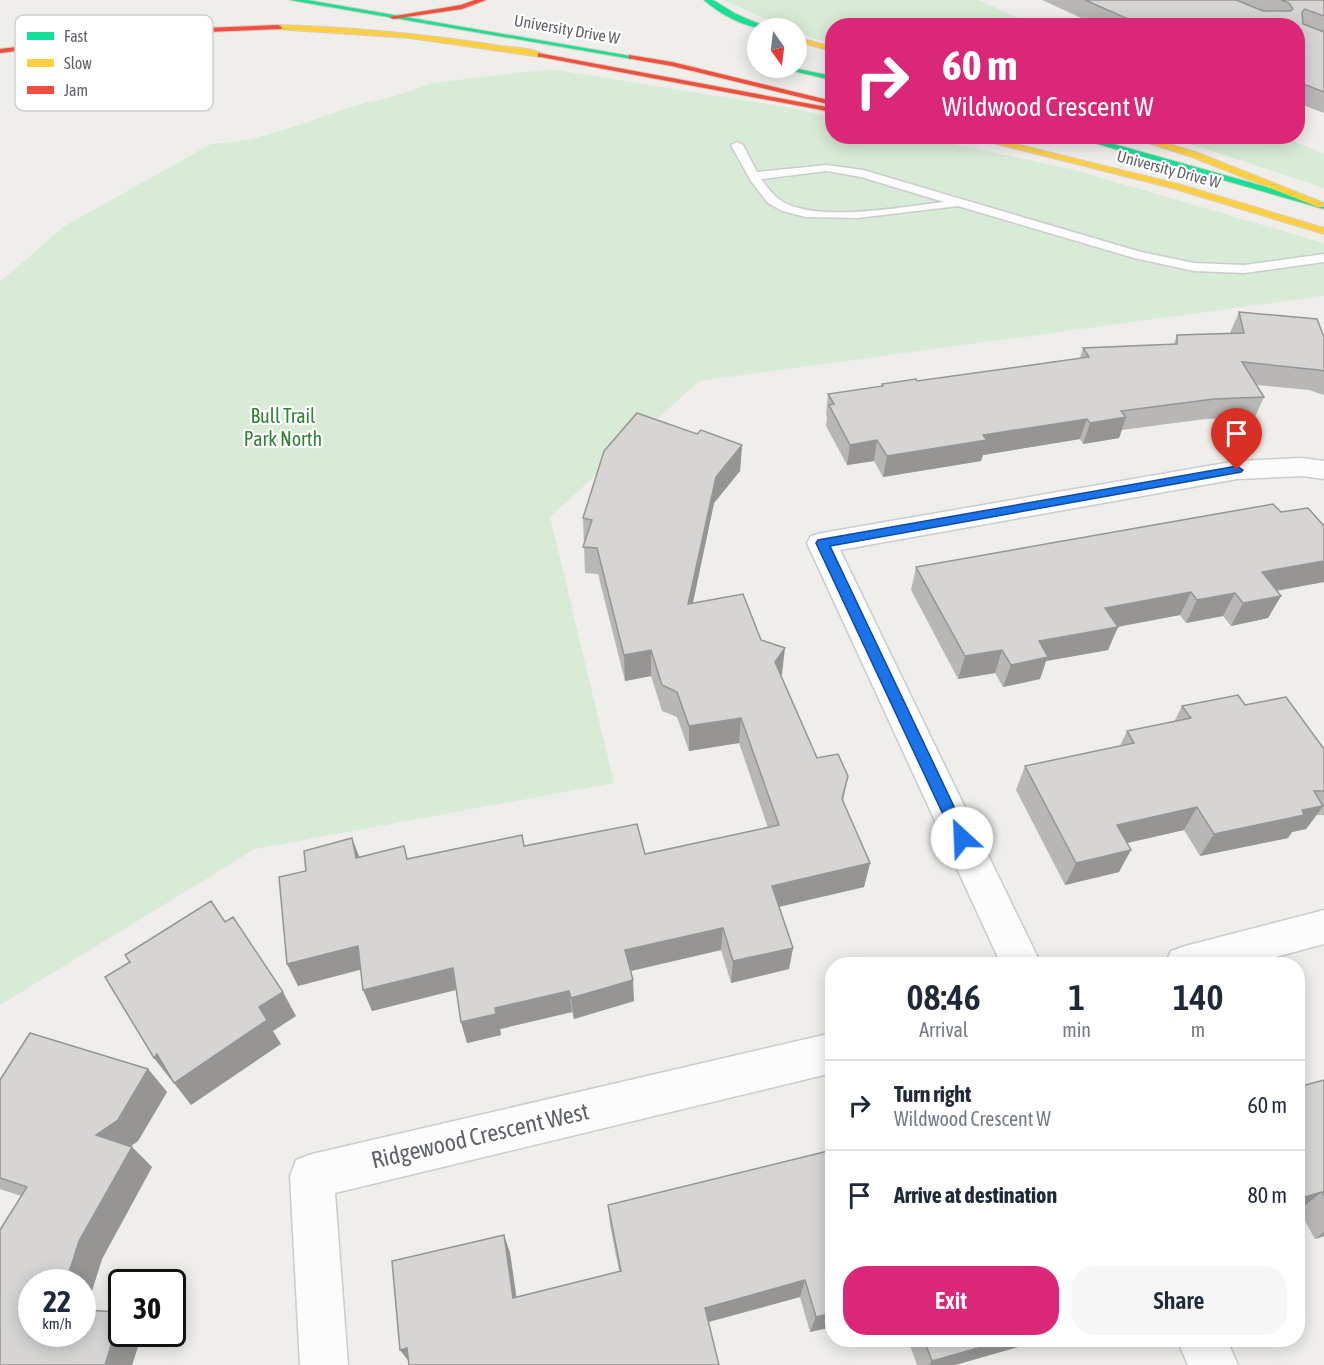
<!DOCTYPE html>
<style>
body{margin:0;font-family:"Asap Condensed",sans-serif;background:#f6f6f7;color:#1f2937;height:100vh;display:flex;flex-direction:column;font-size:22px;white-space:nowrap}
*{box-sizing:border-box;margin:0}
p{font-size:20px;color:#747a83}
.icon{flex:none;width:33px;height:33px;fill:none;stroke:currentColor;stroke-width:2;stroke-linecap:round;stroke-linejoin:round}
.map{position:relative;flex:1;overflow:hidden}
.sheet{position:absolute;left:825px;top:957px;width:480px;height:390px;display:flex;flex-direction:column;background:#fff;border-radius:24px;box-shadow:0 3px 15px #0003}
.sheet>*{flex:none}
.guide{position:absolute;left:825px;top:18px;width:480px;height:126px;border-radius:24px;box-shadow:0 3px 15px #0003;background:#db2777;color:#fff;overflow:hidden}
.needle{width:39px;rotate:166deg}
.fabs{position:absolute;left:747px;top:18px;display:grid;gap:12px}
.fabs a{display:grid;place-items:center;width:60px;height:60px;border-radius:50%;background:#fff;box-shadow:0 3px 15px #0003;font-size:30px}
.speed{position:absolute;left:18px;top:1269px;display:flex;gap:12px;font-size:30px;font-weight:700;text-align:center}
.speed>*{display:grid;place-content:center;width:78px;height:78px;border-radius:50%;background:#fff;box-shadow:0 3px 15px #0003;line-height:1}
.speed small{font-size:15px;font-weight:400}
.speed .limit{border:3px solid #111;border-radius:9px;background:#fff;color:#111}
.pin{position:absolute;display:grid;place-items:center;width:51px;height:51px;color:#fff;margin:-62px -26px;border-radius:50% 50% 50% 0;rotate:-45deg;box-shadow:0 0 6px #0007}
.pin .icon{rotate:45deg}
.me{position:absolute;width:66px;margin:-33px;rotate:335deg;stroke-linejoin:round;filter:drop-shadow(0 0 4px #0008)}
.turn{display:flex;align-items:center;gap:21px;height:126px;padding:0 18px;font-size:27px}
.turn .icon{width:78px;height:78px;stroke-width:2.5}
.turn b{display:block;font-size:42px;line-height:51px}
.eta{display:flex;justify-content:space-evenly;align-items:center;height:102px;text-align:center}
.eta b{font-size:36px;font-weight:600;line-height:42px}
.cta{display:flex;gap:12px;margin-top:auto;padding:12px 18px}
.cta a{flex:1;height:69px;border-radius:24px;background:#db2777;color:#fff;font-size:24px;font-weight:600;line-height:69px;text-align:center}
.cta a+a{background:#f6f6f7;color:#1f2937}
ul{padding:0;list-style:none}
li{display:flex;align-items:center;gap:18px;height:90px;padding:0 18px;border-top:2px solid #e0e1e3}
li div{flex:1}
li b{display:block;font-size:22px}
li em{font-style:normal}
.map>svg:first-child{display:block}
.green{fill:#d8ebd6}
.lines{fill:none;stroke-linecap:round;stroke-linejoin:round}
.lane-casing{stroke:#cbcccc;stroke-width:3}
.street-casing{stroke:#cbcccc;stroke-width:3}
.fast-casing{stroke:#d7ceb8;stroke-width:2}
.slow-casing{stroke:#d7ceb8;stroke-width:2}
.jam-casing{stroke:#d7ceb8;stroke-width:2}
.lane{fill:#fdfcfc;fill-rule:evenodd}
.street{fill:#fdfcfc;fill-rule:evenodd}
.fast{fill:#16e098;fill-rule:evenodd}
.slow{fill:#ffcf43;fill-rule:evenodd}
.jam{fill:#f24e42;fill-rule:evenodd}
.wall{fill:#b8b7b5}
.shaded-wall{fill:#969594}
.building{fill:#d6d5d3;stroke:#969594;stroke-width:1.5}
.route{fill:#1a73e8;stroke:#114b97;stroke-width:1.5}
.labels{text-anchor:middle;stroke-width:4.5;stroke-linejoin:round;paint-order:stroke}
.far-street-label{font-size:16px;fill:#5f6368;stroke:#fff}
.park-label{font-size:20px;fill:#348238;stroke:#fff}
.near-street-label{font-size:24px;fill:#5f6368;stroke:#fff}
.key{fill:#fff;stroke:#cfd0d2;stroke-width:1.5}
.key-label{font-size:16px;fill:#5f6368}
</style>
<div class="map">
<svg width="1324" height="1365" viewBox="0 0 1324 1365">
<rect width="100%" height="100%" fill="#efeeea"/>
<!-- green -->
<path class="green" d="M723,0H978L1034,25L832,26V44L797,33L796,28H786Z
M550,69L786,107L832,117V136L921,137L1075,170L1324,243V296L699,381L550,517L614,783L255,849L0,1005V282L63,227L211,144L248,140L306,123L353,106L395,96L433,83Z
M1169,137H1284L1324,154V188Z"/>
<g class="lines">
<defs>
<path id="lane" d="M737,142L743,145L757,172L827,165L863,170L1141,252L1194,263L1244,265L1324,254V262L1244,273L1194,271L1134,258L958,206L858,218L806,217L782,211L768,203L751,181L731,145ZM827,171L861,177L944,202C902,207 832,220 792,206C778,202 769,190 761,179Z"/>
<path id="street" d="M1302,458L1324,461V479L1302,476L1237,479L840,550L1041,964H1001L807,543L811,536L822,533L1237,461Z
M1324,910V944L1250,964H1165L1171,951L1185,946Z
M832,1033V1073L335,1193L348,1365H300L290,1176L296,1160L312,1154Z
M1177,1340H1227L1238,1365H1188Z"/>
<path id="fast" d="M290,0H307L636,57L632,59Z
M704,0H713L736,14L769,28C748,30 720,14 704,0Z
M780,68H793L832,76V80Z
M1070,136H1085L1324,203V209Z"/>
<path id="slow" d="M278,25C351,27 423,34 495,45C510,48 532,47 545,55L541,57L410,38L275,29L274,27Z
M796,37L832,47V51L796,41Z
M966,136H982L1178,184L1324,228V234L1172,188Z
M1127,136H1142L1198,153L1324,203V207H1318L1192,157Z"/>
<path id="jam" d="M475,0H486L462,9L393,19L389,17L461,5Z
M278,25L282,27L281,29L155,34L0,53V49L155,30Z
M538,53L832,108V112L541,57H538Z
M629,55L672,62L832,101V105L672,66L632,59H629Z"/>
</defs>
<!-- lane casing -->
<use href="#lane" class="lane-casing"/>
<!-- street casing -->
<use href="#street" class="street-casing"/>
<!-- fast casing -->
<use href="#fast" class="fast-casing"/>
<!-- slow casing -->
<use href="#slow" class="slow-casing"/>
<!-- jam casing -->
<use href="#jam" class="jam-casing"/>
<!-- lane -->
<use href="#lane" class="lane"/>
<!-- street -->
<use href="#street" class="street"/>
<!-- fast -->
<use href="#fast" class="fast"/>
<!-- slow -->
<use href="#slow" class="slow"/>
<!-- jam -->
<use href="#jam" class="jam"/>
</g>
<!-- wall -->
<path class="wall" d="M1042,0H1324V113L1298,103V26H1099Z
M1239,312L1324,337V395L1309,390L1257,385L1264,397L1255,417L1205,419L1122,430L1119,438L1083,444L1080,439L983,455L981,461L883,477L874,461L847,465L826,426L827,418L826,415L828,394L881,387L882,384L917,381L1080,358L1083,348L1174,344L1177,335L1230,333Z
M697,434L742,445L740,471L714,503L693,603L761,640L782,674L781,676L817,758L848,776L843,801L870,863L864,887L779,907L793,948L789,969L731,983L721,950L631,971L634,1001L574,1019L572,1012L500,1029L501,1035L467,1043L461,1022L456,990L372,1011L361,969L298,986L306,871L359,857L408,859L524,846L645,854L768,828L739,743L689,751L677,717L662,711L651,676L625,681L598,574L585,573L583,518Z
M1324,561V582L1277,591L1281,596L1268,618L1231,626L1223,616L1186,623L1180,615L1118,627L1108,650L1046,661L1040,679L1003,687L995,673L958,679L911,590L916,567Z
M1245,705L1324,749V815H1317L1306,829L1292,832L1288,838L1200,856L1184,830L1127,843L1119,872L1065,885L1016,790L1025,766L1120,746L1127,731L1174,722L1182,706Z
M148,1069L167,1092L138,1141L131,1146L152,1167L102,1259L86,1310L142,1334L132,1365H0L21,1196L0,1189V1080Z
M1324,1080V1236L1315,1239L1299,1210Z
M832,1150V1327L810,1332L800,1297L709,1322L409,1361L400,1350L504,1235L510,1253L516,1297L619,1271L610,1225L608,1205Z
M908,1340H1037L1035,1342L955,1365H917Z"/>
<!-- shaded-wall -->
<path class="shaded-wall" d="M1126,417L1119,438L1083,444L1090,423Z
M1087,419L1080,439L983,455L981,461L883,477L887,456L983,435Z
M877,440L874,461L847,465L850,445Z
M742,445L740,471L714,503L687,630L688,604L716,477Z
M1324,561V582L1250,595L1262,572Z
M1191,592L1180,615L1110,628L1118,627L1108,650L1046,661L1040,679L1003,687L1011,665L1039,641L1105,608Z
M1235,593L1223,616L1186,623L1197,600Z
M1281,596L1268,618L1231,626L1243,603Z
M785,648L782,674L772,687L775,662Z
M651,650V676L625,681L624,655Z
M1002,650L995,673L958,679L965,656Z
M741,718L739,743L689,751V726Z
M1323,806L1306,829L1292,832L1288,838L1200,856L1214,834L1302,810Z
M1197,807L1184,830L1105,848L1117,825Z
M352,838L361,861L356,858Z
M1131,850L1119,872L1065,885L1076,863Z
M870,863L864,887L769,909L772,886Z
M723,928L721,950L626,972L625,950Z
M358,946L367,968L298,986L287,964Z
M793,948L789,969L731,983L733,961Z
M453,968L459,989L372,1011L363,990Z
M633,980L634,1001L574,1019L571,998Z
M569,991L572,1012L500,1029L501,1035L467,1043L461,1022L495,1008Z
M283,992L296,1016L273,1031L281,1044L191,1105L174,1083L259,1007Z
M157,1054L175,1077L172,1081L154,1058Z
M148,1069L167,1092L138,1141L117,1156L96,1135Z
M132,1147L152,1167L102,1259L82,1322V1282H66L79,1241Z
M1322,1192L1299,1210H1298V1199Z
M1324,1232V1236L1315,1239Z
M504,1235L510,1253L519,1314L513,1298Z
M805,1280L800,1297L704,1323L705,1308Z
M121,1312L122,1334H142L132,1365H105Z
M832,1313V1327L810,1332L816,1317Z
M1006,1340H1037L1035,1342L955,1365H929L932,1361Z
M407,1348L411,1364L400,1350Z"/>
<!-- building -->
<path class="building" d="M1085,0H1236L1263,11H1290L1293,9L1289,3L1281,0H1324V16L1305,9L1302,12L1303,24L1324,32V92L1298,82V26H1155L1150,24L1144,26Z
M1239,312L1317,319L1324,337V371L1319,370L1242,362L1264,397L1214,399L1121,411L1126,417L1090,423L1087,419L983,435L987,440L887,456L877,440L850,445L829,405L834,404L828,394L883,386L882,384L916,379L917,381L1089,357L1083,348L1177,344V335L1244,333Z
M637,413L697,434L701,430L742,445L716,477L688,604L743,594L761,640L785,648L775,662L817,758L838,754L848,776L842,799L870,863L772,886L793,948L733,961L723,928L625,950L633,980L571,998L569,991L495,1008L496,1014L461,1022L453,968L363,990L358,946L287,964L279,877L306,871L304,851L352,838L356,858L404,846L407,859L522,835L524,846L637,824L645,854L779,825L741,718L689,726L677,692L662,685L651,650L624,655L597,548L583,547L592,520L583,518L604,451Z
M1273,504L1281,512L1308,508L1324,526V561L1262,572L1281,596L1243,603L1235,593L1197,600L1191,592L1105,608L1118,627L1039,641L1048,657L1011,665L1002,650L965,656L916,567Z
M1238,695L1245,705L1286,697L1324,749V791H1314L1323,806L1302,810L1304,815L1214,834L1197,807L1117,825L1131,850L1076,863L1025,766L1134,743L1127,731L1191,718L1182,706Z
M211,901L225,922L233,917L283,992L259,1007L267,1020L174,1083L157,1054L154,1058L105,977L130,962L125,955Z
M30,1033L148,1069L118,1120L96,1135L132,1147L79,1241L66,1282H32V1334H82V1310L121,1312L105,1365H0V1230L27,1187L0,1178V1080Z
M1324,1080V1196L1322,1192L1298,1199V1087Z
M832,1150V1313L816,1317L805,1280L705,1308L719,1365H409L407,1348L400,1350L392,1261L504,1235L513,1298L621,1271L608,1205Z
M924,1340H1006L932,1361Z"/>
<!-- route -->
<path class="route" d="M1237,466L1243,470L1241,472L830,546L969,838L967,842L962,844L956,842L816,543L818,540Z"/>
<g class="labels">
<!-- far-street labels -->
<g class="far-street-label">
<text transform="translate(567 29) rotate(10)" y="6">University Drive W</text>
<text transform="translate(1169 169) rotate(15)" y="6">University Drive W</text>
</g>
<!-- park labels -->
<g class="park-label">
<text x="283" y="423">Bull Trail<tspan x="283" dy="23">Park North</tspan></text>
</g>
<!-- near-street labels -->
<g class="near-street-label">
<text transform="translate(480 1136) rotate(-13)" y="8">Ridgewood Crescent West</text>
</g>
</g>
<!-- legend -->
<rect x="15" y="15" width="198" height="96" rx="9" class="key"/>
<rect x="27" y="32" width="27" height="8" fill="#16e098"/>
<rect x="27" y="59" width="27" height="8" fill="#ffcf43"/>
<rect x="27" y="86" width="27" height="8" fill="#f24e42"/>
<g class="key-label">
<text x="64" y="42">Fast</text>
<text x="64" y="69">Slow</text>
<text x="64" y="96">Jam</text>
</g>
</svg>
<div class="fabs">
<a><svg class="needle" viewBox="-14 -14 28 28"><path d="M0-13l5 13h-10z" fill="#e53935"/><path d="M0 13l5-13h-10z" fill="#747a83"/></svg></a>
</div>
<div class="speed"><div>22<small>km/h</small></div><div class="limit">30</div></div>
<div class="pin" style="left:1237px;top:470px;background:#d93025"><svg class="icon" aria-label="arrive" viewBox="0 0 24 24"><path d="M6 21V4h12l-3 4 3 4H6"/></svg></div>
<svg class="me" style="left:962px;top:838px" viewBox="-20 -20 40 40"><circle r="19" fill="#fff"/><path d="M0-13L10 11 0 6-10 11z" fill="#1a73e8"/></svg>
<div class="guide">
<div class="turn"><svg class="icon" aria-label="right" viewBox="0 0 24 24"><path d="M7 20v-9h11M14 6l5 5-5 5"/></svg><div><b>60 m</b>Wildwood Crescent W</div></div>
</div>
<section class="sheet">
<div class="eta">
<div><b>08:46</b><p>Arrival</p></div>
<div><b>1</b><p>min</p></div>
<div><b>140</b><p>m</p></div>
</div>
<ul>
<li><svg class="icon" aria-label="right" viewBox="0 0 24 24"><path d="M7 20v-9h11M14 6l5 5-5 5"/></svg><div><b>Turn right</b><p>Wildwood Crescent W</p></div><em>60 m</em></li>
<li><svg class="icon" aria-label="arrive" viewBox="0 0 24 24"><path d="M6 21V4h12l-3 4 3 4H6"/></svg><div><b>Arrive at destination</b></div><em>80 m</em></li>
</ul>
<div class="cta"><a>Exit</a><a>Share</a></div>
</section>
</div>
